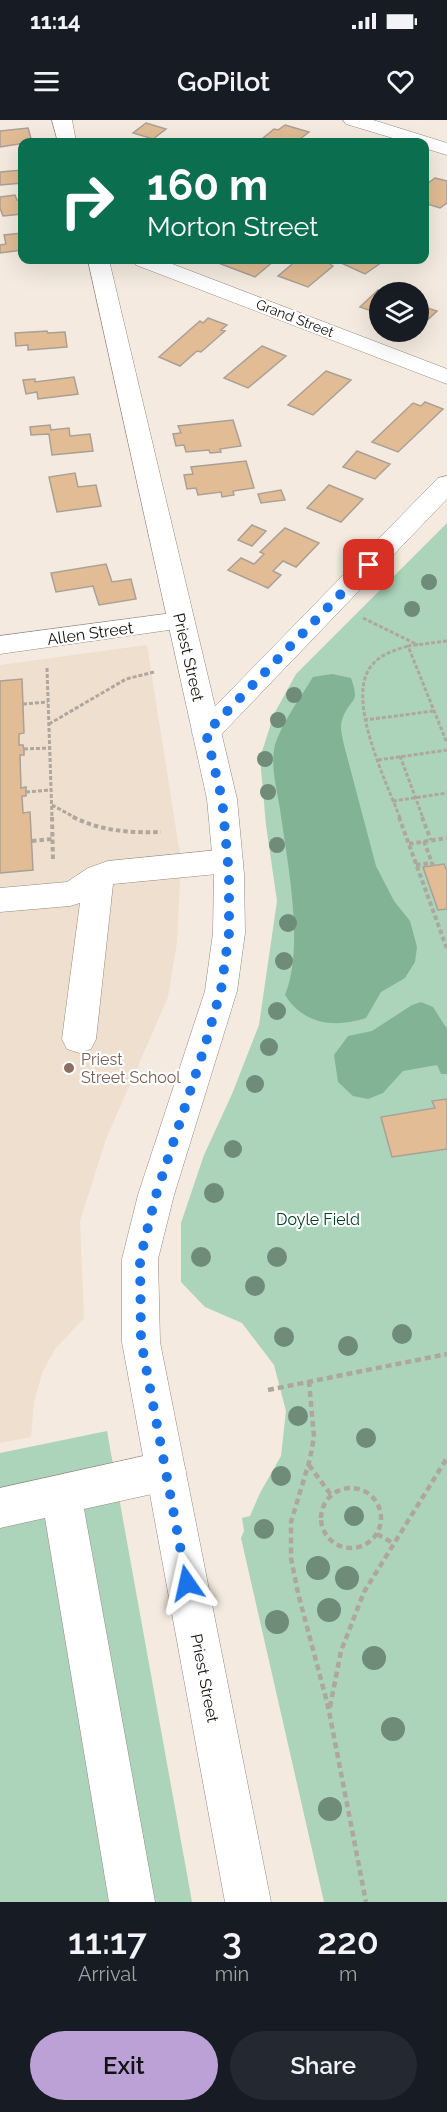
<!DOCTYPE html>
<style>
body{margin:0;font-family:Raleway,sans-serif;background:#242831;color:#f1f3f6;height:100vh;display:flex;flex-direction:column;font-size:22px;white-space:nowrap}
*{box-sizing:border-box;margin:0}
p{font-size:20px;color:#9ea1a6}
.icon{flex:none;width:33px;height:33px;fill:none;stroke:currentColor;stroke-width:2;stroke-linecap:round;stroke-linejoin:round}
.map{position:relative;height:1782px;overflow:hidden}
.drawer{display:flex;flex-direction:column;background:#171b24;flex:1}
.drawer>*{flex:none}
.hud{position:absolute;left:18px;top:18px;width:411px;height:126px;border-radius:12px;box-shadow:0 6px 24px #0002;background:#0b6e4f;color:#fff;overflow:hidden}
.fabs{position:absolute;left:369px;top:162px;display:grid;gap:12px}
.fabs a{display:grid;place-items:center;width:60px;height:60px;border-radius:50%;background:#171b24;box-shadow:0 6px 24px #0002;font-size:30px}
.pin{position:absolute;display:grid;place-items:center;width:51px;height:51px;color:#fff;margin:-26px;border-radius:12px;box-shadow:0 3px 9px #0006}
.me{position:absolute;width:66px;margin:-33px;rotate:349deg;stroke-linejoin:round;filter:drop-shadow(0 0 4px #0008)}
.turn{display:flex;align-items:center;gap:21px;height:126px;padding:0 30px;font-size:27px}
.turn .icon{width:78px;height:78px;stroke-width:2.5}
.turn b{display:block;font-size:42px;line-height:51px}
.eta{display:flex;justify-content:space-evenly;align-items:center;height:102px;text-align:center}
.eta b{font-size:36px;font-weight:600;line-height:42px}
.action{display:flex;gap:12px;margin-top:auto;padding:12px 30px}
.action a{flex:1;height:69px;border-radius:36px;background:#bca1d6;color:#111;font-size:24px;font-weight:600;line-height:69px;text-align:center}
.action a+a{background:#242831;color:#f1f3f6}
.status{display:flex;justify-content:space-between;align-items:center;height:42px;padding:0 30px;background:#171b24;direction:ltr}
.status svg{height:16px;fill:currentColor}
header{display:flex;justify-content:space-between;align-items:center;height:78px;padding:0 30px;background:#171b24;font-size:27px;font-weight:600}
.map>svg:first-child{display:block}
.built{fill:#efdfce}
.green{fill:#abd4ba}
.forest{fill:#83b395}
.building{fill:#e1bc95;stroke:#aaa096;stroke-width:1.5}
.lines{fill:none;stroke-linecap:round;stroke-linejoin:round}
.minor-casing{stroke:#948a80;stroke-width:1}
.major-casing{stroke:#948a80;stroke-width:1}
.path-far2{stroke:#afa79e;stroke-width:3;stroke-dasharray:4 2;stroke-linecap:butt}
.path-far1{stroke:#afa79e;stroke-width:4;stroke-dasharray:4.5 3;stroke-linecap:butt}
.path{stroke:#afa79e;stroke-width:4.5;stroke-dasharray:6 4;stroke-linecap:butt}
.minor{fill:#fff;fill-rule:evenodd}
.major{fill:#fff;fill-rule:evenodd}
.tree{fill:#6e8c78}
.route{stroke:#1a73e8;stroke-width:10;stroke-dasharray:0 18}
.education-dot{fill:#8d6e63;stroke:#fff;stroke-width:2}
.labels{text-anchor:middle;stroke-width:4.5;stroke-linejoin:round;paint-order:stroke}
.far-street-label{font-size:14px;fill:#15110e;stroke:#fff}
.street-label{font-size:16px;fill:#15110e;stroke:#fff}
.education-label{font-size:16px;fill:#785e54;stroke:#fff;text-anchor:start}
.park-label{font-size:16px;fill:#004024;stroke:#fff}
</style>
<div class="status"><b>11:14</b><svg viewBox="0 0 49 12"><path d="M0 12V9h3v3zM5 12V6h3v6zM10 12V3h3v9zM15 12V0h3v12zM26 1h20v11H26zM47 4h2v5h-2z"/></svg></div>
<header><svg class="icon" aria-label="menu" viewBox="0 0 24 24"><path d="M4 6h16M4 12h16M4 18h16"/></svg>GoPilot<svg class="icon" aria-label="heart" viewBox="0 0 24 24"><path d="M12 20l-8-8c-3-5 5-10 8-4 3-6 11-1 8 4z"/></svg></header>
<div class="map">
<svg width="447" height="1782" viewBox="0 0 447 1782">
<rect width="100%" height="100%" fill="#f4eadf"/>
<!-- built -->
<path class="built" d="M147,525L181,741L177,822L168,877L106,1019L80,1101L84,1198L55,1229L43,1251L34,1281L31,1317L0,1323V545Z"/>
<!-- green -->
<path class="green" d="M447,403V1782H324L241,1418L244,1411L242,1398L250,1396L260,1373L281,1336L286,1291L274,1245L242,1203L205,1187L181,1162V1103L204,1035L232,974L259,905L277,781L266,705L260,638L274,594L296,554Z
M107,1311L192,1782H0V1333Z"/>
<!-- forest -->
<path class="forest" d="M332,554L351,558C360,584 352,576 343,597C339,606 342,616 344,625L376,746L394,781L410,801L417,827L415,842L405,858L381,872L366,898C335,908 304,905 285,875C305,826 287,741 280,689C277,671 271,648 274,630C277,610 302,575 313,557Z
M421,882L433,887L447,909V954H441L437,945L403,951L383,973L368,979L353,976L338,962L334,935L348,916L372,911L412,885Z"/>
<!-- building -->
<path class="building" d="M146,3L166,9L153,19L133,13Z
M285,5L309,12L296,22H272L262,19L274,9L278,10Z
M28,8L32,22L0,27V11Z
M22,50V63L0,65V52Z
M435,58L447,61V83L440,88L424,83V66Z
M15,75L17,80H22V94L3,96L0,88V77Z
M22,113V130L0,133V125L6,124L4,115Z
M227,140H275L255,157L221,144Z
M297,140H335L330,144L333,146L308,167L278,156Z
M346,140H385L365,154L341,143Z
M378,170L384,172H380V194L360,187Z
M418,185L437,191L419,208H418Z
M208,198L227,205L221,210L225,211L201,232L197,231L180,246L159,237L200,201L203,203Z
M47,211L48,213L65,212L67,227L28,230V225L16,226L15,213Z
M262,226L286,236L248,268L224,258Z
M326,251L351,260L313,295L288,285Z
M74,257L78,274L38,279L37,272L26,274L23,260L35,259V262Z
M425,282L443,289L398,332L372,322L413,283L421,286Z
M233,300L241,326L220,329L221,332L210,333L209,330L186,332L184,325L176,326L173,314L181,313L178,306Z
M50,305L51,310L69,308L70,316L90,314L93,331L52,335L49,314L31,315L30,307Z
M357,331L390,344L375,359L343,347Z
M246,341L254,368L233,371L234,375L222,377L221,372L198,375L196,368L187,369L184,355L193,354L191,347Z
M75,353L78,367L96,365L101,386L57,392L49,357Z
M329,365L363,379L341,402L307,388Z
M281,370L285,380L261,383L258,374Z
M252,405L266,411L252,426L238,420Z
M285,408L319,423L296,447L283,441L273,451L281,455L268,468L228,450L241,438L254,444L264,434L260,432Z
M106,444L112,462L131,459L136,479L99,485L93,466L56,472L51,453Z
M22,559L24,613L19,614V625H23L24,629V635H20L21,668L26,667V676H22L23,693L30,692L33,750L0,753V561Z
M444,744L447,751V789L438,790L423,747Z
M447,979V1029L392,1037L381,997L435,988L432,981Z"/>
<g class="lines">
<defs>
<path id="minor" d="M343,0H373L447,23V35L424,28V22H406L346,4Z
M133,140H162L447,249V264L136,145Z
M447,356V379L216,620L206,623L196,620L192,613L196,606L438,358Z
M180,492L190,495L194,501L190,507L0,534V516Z
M228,729L239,733L243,741L239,749L228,753L113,764L96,919L91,929L79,933L67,929L62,919L80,783L70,786L0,792V768L67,762L88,748L108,741Z
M166,1331L180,1337L186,1351L180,1365L166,1371L84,1389L155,1782H109L45,1398L0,1408V1368Z"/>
<path id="major" d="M52,0H72L76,22H58Z
M88,140H109L237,679L244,754L245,813L237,871L174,1075L158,1139L160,1222L271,1782H225L122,1222V1139L138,1075L205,871L213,813L214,754L207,679Z"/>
</defs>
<!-- minor casing -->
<use href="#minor" class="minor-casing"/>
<!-- major casing -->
<use href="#major" class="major-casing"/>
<!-- path-far2 -->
<path class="path-far2" d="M363,498L418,525
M447,521L408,526L447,623
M47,548L52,698
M23,584L48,582
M364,600L434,591
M49,604L126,559L154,552
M24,629L50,628
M400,636L423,698
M378,640L447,630
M26,672L51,670
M393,681L447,673
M52,685L76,698
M400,698C387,663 344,577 372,545C381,534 395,530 408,526"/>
<!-- path-far1 -->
<path class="path-far1" d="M52,697L53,742
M73,697C101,711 130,713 161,712
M399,697L447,829
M422,697L431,720
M32,721L52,719
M424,721L433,746
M409,724L447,718
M416,745L432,743"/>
<!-- path -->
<path class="path" d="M309,1261L314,1317L310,1339L291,1402V1438L298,1473L328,1586L366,1782
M268,1270L447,1234
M309,1345L331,1375
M321 1398a30 30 0 1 1 60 0a30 30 0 1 1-60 0Z
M377,1414L393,1423
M330,1587L341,1531L364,1472L447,1338"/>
<!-- minor -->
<use href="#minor" class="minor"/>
<!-- major -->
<use href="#major" class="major"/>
</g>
<!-- trees -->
<g class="tree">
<circle cx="429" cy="462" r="8"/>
<circle cx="412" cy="489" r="8"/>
<circle cx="294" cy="575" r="8"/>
<circle cx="278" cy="600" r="8"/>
<circle cx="265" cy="639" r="8"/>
<circle cx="268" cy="672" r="8"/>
<circle cx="277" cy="725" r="8"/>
<circle cx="288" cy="803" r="9"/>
<circle cx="284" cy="841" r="9"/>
<circle cx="277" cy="891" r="9"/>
<circle cx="269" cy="927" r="9"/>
<circle cx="255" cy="964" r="9"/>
<circle cx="233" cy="1029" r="9"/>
<circle cx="214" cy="1073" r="10"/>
<circle cx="201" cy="1137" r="10"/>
<circle cx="277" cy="1137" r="10"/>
<circle cx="255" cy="1166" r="10"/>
<circle cx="402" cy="1214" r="10"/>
<circle cx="284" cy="1217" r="10"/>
<circle cx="348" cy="1226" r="10"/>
<circle cx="298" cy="1296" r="10"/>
<circle cx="366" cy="1318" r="10"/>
<circle cx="281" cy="1356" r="10"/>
<circle cx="354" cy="1396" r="10"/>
<circle cx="264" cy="1409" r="10"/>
<circle cx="318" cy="1448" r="12"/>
<circle cx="347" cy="1458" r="12"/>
<circle cx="329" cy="1490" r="12"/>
<circle cx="277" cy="1502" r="12"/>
<circle cx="374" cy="1538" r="12"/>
<circle cx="393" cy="1609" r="12"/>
<circle cx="330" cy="1689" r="12"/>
</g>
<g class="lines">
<!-- route -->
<path class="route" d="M187,1463L141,1221L140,1139L156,1075L204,929L221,870L229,813V754L222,679L206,613L369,445"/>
</g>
<!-- markers -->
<circle class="education-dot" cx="69" cy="948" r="6"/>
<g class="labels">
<!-- far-street labels -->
<g class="far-street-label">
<text transform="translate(295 198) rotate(21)" y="5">Grand Street</text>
</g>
<!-- street labels -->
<g class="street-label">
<text transform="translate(90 513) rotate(-8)" y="6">Allen Street</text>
<text transform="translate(189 537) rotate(77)" y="6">Priest Street</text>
<text transform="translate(205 1558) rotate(79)" y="6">Priest Street</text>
</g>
<!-- education labels -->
<g class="education-label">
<text x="81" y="945">Priest<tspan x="81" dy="18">Street School</tspan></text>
</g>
<!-- park labels -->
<g class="park-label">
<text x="318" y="1105">Doyle Field</text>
</g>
</g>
</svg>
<div class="fabs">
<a><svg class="icon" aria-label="layers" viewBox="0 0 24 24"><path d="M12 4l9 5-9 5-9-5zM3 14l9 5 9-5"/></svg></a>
</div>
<div class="pin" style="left:369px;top:445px;background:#d93025"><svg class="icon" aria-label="arrive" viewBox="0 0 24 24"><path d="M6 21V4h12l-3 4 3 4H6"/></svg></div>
<svg class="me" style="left:187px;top:1463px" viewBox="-20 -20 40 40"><path d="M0-17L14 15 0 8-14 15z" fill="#1a73e8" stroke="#fff" stroke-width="4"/></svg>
<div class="hud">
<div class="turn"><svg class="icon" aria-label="right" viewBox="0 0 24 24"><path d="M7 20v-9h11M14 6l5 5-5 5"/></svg><div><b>160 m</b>Morton Street</div></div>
</div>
</div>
<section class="drawer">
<div class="eta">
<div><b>11:17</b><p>Arrival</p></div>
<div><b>3</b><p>min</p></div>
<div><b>220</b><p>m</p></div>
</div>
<div class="action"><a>Exit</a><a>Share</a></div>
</section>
